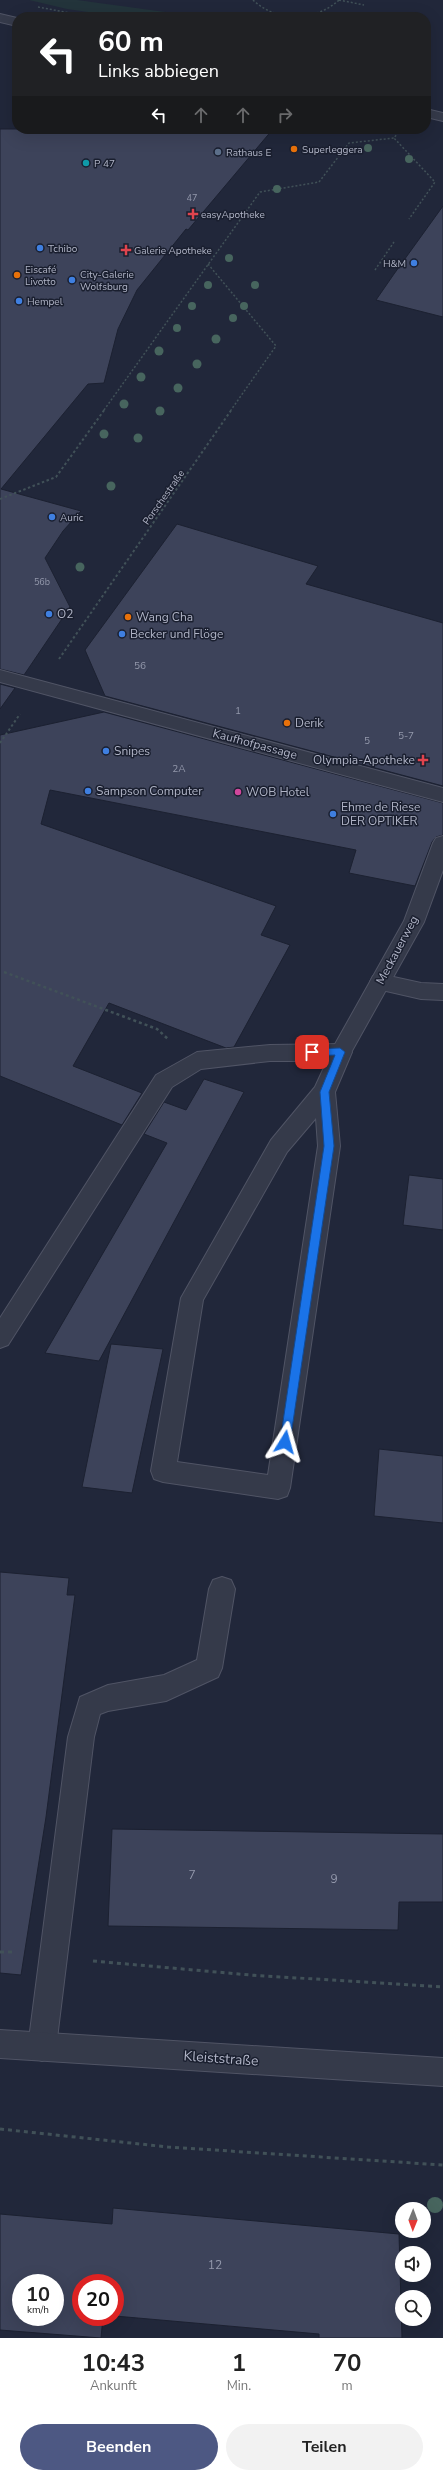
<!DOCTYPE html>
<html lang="de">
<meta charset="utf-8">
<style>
body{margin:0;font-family:"Nunito Sans",sans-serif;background:#f2f2f2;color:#222;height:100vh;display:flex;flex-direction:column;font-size:15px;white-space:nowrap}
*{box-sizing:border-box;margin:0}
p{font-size:13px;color:#767676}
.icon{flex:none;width:22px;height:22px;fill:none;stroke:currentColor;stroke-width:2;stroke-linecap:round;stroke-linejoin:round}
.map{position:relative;height:2338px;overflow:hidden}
.drawer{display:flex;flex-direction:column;background:#fff;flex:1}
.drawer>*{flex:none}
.guide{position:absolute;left:12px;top:12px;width:419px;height:122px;border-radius:16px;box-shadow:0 4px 16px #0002;background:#202124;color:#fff;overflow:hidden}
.needle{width:26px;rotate:181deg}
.tools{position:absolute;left:395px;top:2202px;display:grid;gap:8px}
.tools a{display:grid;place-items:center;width:36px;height:36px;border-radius:50%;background:#fff;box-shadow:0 4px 16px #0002;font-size:20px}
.speed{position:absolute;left:12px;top:2274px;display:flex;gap:8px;font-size:20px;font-weight:700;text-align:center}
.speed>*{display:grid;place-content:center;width:52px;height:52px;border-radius:50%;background:#fff;box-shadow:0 4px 16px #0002;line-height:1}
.speed small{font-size:10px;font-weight:400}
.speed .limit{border:6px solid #d22;background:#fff;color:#111}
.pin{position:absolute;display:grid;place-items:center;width:34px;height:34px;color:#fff;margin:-17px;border-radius:8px;box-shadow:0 2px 6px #0006}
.me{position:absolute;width:44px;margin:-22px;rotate:8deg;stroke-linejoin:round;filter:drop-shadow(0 0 3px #0008)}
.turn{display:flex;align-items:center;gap:14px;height:84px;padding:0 20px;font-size:18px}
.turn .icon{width:52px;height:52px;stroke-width:2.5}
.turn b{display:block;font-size:28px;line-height:34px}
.lanes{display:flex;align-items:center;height:38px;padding:0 20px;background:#0003;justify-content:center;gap:20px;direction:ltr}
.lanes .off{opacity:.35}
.eta{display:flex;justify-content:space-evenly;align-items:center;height:68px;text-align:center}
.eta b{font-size:24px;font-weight:700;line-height:28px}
.action{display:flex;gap:8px;margin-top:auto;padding:8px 20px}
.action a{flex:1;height:46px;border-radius:24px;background:#4d5883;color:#fff;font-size:16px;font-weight:700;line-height:46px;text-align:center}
.action a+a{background:#f2f2f2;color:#222}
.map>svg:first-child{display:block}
.green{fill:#23343b}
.building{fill:#3d435a;stroke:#1c2131;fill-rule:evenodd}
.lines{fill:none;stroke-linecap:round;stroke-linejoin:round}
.service-casing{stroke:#505465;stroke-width:2}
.pedestrian-casing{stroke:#505465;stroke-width:2}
.minor-casing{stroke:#505465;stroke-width:2}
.tertiary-casing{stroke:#505465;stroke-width:2}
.path-far3{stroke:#415158;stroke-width:1.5;stroke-dasharray:2 2;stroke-linecap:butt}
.path-far2{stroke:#415158;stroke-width:2;stroke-dasharray:2.5 2.5;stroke-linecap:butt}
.path-far1{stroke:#415158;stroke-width:2.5;stroke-dasharray:3 3;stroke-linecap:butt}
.path{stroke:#415158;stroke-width:3;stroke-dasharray:4 4;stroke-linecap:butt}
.service{fill:#353a4a;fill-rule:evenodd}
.pedestrian{fill:#353a4a;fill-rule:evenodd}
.minor{fill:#353a4a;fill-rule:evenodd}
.tertiary{fill:#353a4a;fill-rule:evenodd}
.tree{fill:#47655e}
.route{fill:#1a73e8;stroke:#114b97}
.food-dot{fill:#e8710a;stroke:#1a1f2f;stroke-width:1.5}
.service-dot{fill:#5c6f8a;stroke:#1a1f2f;stroke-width:1.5}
.culture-dot{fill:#0f9aa8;stroke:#1a1f2f;stroke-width:1.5}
.health-dot{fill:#e0444e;stroke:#1a1f2f;stroke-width:1.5}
.shop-dot{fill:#3f7fe0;stroke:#1a1f2f;stroke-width:1.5}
.hotel-dot{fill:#d1479c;stroke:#1a1f2f;stroke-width:1.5}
.labels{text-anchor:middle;stroke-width:3;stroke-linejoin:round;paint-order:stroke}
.far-number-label{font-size:9px;fill:#9398ab}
.far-poi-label{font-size:10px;fill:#b0b4c6;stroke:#1a1f2f;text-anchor:start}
.far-street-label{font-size:10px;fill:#b0b4c6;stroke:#1a1f2f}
.number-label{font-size:10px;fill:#9398ab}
.poi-label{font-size:12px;fill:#b0b4c6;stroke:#1a1f2f;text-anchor:start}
.street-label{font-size:12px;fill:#b0b4c6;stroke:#1a1f2f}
.near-number-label{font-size:12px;fill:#9398ab}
.near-street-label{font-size:14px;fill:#b0b4c6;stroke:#1a1f2f}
</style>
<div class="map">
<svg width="443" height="2338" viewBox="0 0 443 2338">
<rect width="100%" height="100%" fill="#21273a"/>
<!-- green -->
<path class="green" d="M29,0H77L202,17H123L67,9Z"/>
<!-- building -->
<path class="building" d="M0,129H273L188,230L186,229L137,290L118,329L104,383L88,384L1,489L81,511L63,531L45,558L70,607L24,675L0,669Z
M443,206V317L376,300L394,274Z
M177,524L318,566L306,584L443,623V786L105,696L85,650Z
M0,684L15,688L0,709Z
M104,712L443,803V835L436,837L432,842L415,886L349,873L356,850L50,790L41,824L276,906L261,935L290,945L234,1047L226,1048L109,1003L73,1066L142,1093L122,1125L0,1076V735Z
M204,1079L244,1092L99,1361L45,1353L167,1143L144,1134L164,1102L186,1110Z
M409,1175L443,1179V1230L403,1225Z
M111,1344L163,1349L132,1493L82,1487Z
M379,1449L443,1456V1523L374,1516Z
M0,1572L69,1578L67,1595H75L46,1817L21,1975L0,1973Z
M112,1829L443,1834V1902H399L398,1930L108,1926Z
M113,2208L399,2234L402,2338H319V2334L115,2316V2283H81V2317H103L101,2338L0,2330V2214L112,2224ZM21,2283H55V2317H21Z"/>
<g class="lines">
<defs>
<path id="service" d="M380,974L421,983L443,984V1000L421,999L373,988L370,982L373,976Z
M341,1044L348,1046L352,1052L335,1092L340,1146L290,1488L287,1496L278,1499L163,1482L154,1479L151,1471L181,1298L271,1140L315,1087L327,1061H270L201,1069L172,1087L8,1345L0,1348V1318L156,1075L197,1052L270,1045ZM316,1118L318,1146L268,1475L177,1462L203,1300L287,1152Z
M222,1577L231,1580L235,1589L222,1668L218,1677L166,1701L108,1711L100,1714L94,1737L56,2047L52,2057L42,2061L32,2057L28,2047L68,1737L80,1697L108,1685L164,1675L197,1660L209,1589L213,1580Z"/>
<path id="pedestrian" d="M0,670L443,788V802L0,682Z"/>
<path id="minor" d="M443,836V870L424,922L348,1058L341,1060L334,1058L330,1052L334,1046L404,921L433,843L436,838Z
M0,2030L443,2058V2086L0,2058Z"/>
<path id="tertiary" d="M0,14L17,18V26L0,22Z
M426,109L443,113V121L426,117Z"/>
</defs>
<!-- service casing -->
<use href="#service" class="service-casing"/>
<!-- pedestrian casing -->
<use href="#pedestrian" class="pedestrian-casing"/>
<!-- minor casing -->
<use href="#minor" class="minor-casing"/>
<!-- tertiary casing -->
<use href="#tertiary" class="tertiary-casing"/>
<!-- path-far3 -->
<path class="path-far3" d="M253,0C276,22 315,22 339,0
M339,0L364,5
M38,7L91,17
M401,129L394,138L435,182L409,219
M208,264L276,346L231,410
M375,270L394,242
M104,410L260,192L319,182L349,143L394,138"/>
<!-- path-far2 -->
<path class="path-far2" d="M0,499L56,477L105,409
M59,659L232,409
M0,743L20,714"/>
<!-- path-far1 -->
<path class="path-far1" d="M4,972L157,1029L168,1039"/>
<!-- path -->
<path class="path" d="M0,1952H14
M93,1961L250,1975L443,1987
M0,2129L168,2147L443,2165"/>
<!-- service -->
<use href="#service" class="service"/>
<!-- pedestrian -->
<use href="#pedestrian" class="pedestrian"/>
<!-- minor -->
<use href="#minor" class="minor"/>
<!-- tertiary -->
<use href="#tertiary" class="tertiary"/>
</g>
<!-- trees -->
<g class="tree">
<circle cx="368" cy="148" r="4"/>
<circle cx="409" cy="159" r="4"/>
<circle cx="277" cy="189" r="4"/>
<circle cx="229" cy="258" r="4"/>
<circle cx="208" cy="285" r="4"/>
<circle cx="255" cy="285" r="4"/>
<circle cx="192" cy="306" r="4"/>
<circle cx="244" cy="306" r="4"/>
<circle cx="233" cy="318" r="4"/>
<circle cx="177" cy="328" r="4"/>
<circle cx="216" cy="339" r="4.5"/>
<circle cx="159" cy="351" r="4.5"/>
<circle cx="197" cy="364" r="4.5"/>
<circle cx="141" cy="377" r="4.5"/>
<circle cx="178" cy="388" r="4.5"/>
<circle cx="124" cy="404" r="4.5"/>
<circle cx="160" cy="411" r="4.5"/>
<circle cx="104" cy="434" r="4.5"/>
<circle cx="138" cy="438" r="4.5"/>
<circle cx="111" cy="486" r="4.5"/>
<circle cx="80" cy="567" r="4.5"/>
<circle cx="435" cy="2205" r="8"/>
</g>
<!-- route -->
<path class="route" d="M340,1048L345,1052L329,1092L334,1146L290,1442L285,1446L280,1442L324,1146L320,1092L335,1055L312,1056L308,1052L312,1049Z"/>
<!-- markers -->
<g class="food-dot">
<circle cx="294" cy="149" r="4"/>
<circle cx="17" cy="275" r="4"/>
<circle cx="128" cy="617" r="4"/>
<circle cx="287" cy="723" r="4"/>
</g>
<circle class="service-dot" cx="218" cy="152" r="4"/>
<circle class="culture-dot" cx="86" cy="163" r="4"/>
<g class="health-dot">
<path d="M191 208h4v4h4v4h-4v4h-4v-4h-4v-4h4z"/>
<path d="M124 244h4v4h4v4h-4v4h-4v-4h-4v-4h4z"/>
<path d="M421 754h4v4h4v4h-4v4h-4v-4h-4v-4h4z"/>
</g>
<g class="shop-dot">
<circle cx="40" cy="248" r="4"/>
<circle cx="414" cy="263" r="4"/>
<circle cx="72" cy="280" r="4"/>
<circle cx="19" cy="301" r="4"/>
<circle cx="52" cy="517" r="4"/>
<circle cx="49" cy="614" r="4"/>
<circle cx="122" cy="634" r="4"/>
<circle cx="106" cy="751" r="4"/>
<circle cx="88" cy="791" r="4"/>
<circle cx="333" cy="814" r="4"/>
</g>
<circle class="hotel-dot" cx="238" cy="792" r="4"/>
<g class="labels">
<!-- far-number labels -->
<g class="far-number-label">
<text x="192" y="201">47</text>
<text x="42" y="585">56b</text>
</g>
<!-- far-poi labels -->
<g class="far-poi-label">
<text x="302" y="153">Superleggera</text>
<text x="226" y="156">Rathaus E</text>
<text x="94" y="167">P 47</text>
<text x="201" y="218">easyApotheke</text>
<text x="48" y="252">Tchibo</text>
<text x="134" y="254">Galerie Apotheke</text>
<text x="406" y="267" text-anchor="end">H&amp;M</text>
<text x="25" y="273">Eiscafé<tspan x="25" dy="12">Livotto</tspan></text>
<text x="80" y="278">City-Galerie<tspan x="80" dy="12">Wolfsburg</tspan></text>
<text x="27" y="305">Hempel</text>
<text x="60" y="521">Auric</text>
</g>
<!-- far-street labels -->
<g class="far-street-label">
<text transform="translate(163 497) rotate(-55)" y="4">Porschestraße</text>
</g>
<!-- number labels -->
<g class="number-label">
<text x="140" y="669">56</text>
<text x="238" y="714">1</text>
<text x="406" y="739">5-7</text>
<text x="367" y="744">5</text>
<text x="179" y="772">2A</text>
</g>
<!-- poi labels -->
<g class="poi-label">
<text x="57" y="618">O2</text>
<text x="136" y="621">Wang Cha</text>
<text x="130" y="638">Becker und Flöge</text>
<text x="295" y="727">Derik</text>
<text x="114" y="755">Snipes</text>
<text x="415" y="764" text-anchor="end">Olympia-Apotheke</text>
<text x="96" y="795">Sampson Computer</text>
<text x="246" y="796">WOB Hotel</text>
<text x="341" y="811">Ehme de Riese<tspan x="341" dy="14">DER OPTIKER</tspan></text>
</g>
<!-- street labels -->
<g class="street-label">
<text transform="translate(255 744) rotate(15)" y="4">Kaufhofpassage</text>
<text transform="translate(397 950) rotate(-62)" y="4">Meckauerweg</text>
</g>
<!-- near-number labels -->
<g class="near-number-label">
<text x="192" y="1879">7</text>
<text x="334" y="1883">9</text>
<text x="215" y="2269">12</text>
</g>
<!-- near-street labels -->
<g class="near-street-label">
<text transform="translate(221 2058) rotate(4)" y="5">Kleiststraße</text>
</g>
</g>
</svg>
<div class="tools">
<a><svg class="needle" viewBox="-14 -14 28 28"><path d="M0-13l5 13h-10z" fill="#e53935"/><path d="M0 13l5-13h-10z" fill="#767676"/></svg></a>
<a><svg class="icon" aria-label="sound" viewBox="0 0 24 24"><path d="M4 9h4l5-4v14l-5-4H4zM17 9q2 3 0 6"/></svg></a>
<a><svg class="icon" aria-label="search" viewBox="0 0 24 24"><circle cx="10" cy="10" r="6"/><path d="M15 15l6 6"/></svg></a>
</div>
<div class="speed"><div>10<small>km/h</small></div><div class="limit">20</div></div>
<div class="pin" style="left:312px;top:1052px;background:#d93025"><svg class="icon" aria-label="arrive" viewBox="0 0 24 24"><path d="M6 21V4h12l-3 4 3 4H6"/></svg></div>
<svg class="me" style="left:285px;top:1442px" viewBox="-20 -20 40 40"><path d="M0-17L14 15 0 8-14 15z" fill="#1a73e8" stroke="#fff" stroke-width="4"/></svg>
<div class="guide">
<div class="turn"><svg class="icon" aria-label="left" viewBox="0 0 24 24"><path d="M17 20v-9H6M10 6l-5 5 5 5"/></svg><div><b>60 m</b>Links abbiegen</div></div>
<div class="lanes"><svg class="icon" aria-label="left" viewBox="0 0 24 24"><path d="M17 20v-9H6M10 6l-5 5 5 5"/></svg><svg class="icon off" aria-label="ahead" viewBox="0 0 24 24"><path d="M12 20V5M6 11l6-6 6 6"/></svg><svg class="icon off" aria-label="ahead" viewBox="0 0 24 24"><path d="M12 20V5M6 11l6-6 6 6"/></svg><svg class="icon off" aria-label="right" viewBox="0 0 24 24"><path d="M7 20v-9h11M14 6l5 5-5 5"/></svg></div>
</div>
</div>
<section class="drawer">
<div class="eta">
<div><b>10:43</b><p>Ankunft</p></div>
<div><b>1</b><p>Min.</p></div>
<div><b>70</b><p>m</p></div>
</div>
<div class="action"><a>Beenden</a><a>Teilen</a></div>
</section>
